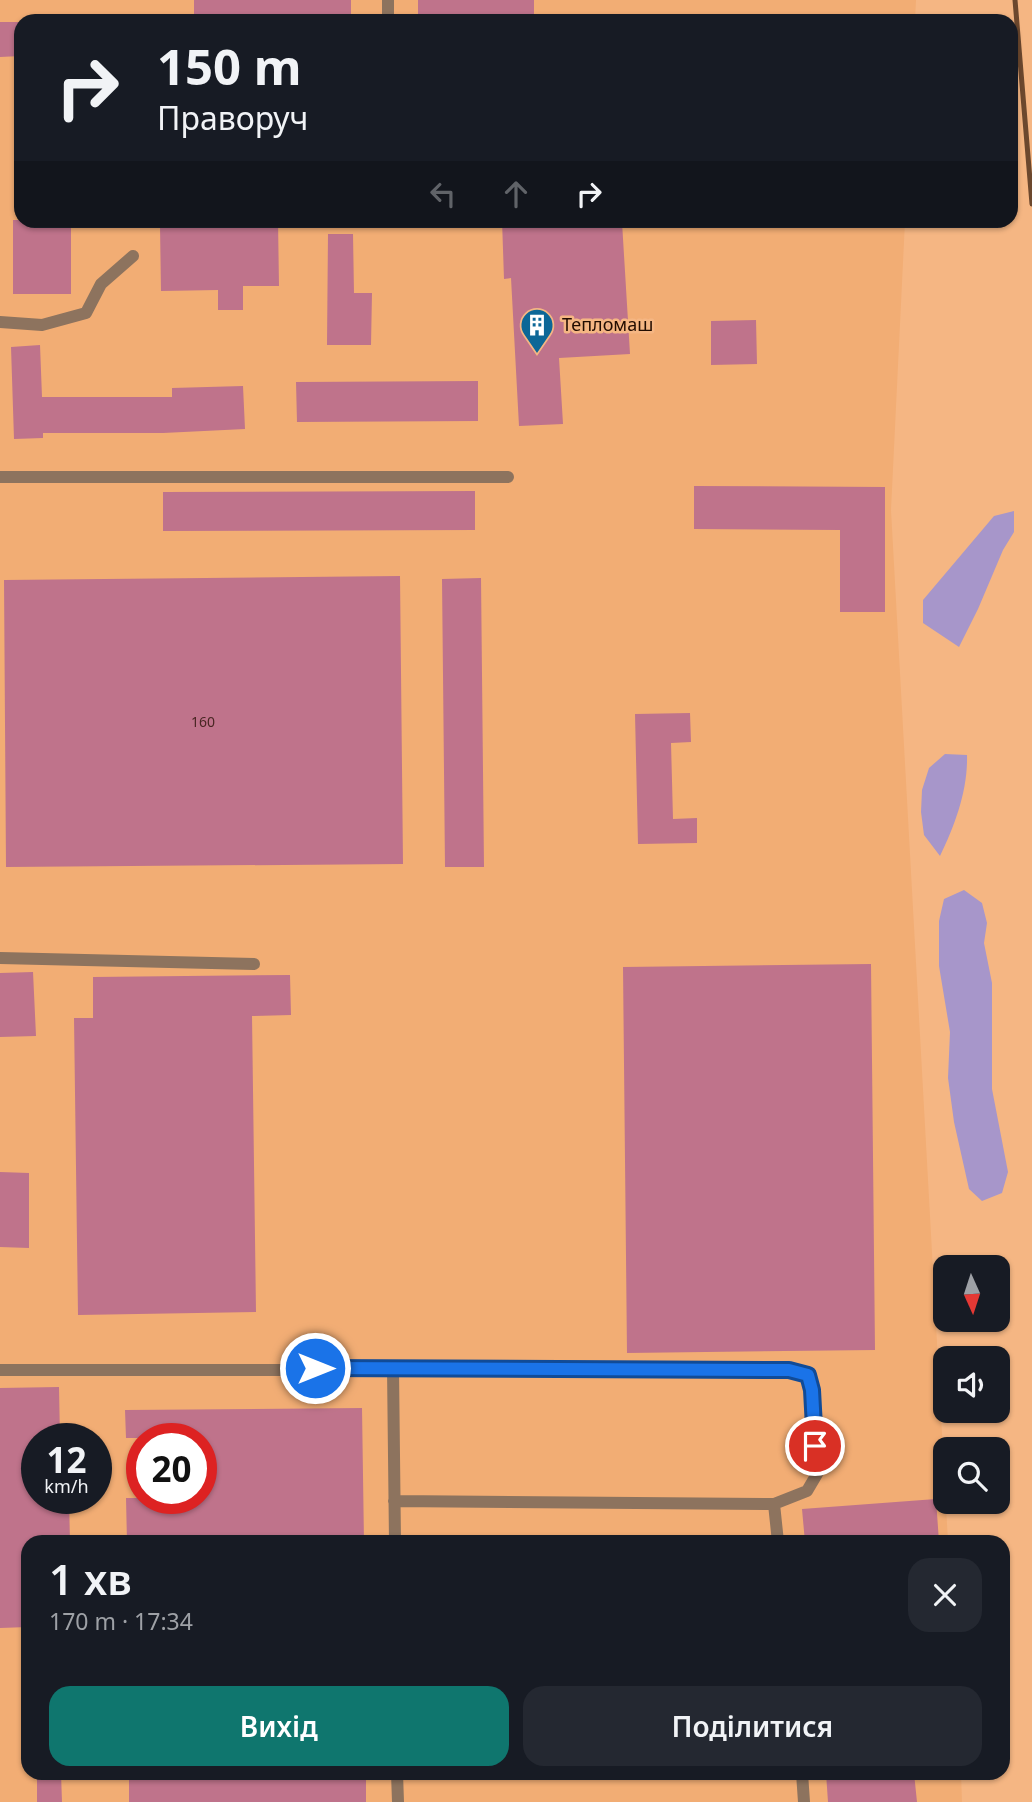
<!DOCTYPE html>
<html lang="uk">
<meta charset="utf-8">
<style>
body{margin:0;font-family:"Noto Sans",sans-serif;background:#242831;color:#f1f3f6;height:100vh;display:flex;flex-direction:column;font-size:26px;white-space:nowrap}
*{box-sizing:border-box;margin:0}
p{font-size:23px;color:#9ea1a6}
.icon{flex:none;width:38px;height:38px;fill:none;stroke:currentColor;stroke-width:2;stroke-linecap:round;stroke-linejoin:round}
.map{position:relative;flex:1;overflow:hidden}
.sheet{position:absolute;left:21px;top:1535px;width:989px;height:245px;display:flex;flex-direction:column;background:#171b24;border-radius:21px;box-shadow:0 2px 5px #0004}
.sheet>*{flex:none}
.hud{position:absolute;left:14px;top:14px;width:1004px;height:214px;border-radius:21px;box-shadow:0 2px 5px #0004;background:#171b24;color:#f1f3f6;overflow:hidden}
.needle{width:46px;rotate:177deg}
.controls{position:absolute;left:933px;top:1255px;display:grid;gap:14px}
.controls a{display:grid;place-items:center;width:77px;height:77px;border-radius:14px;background:#171b24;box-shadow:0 2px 5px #0004;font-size:35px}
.speed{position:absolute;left:21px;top:1423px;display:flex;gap:14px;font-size:35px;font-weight:700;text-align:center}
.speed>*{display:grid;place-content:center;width:91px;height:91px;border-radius:50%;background:#171b24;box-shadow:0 2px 5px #0004;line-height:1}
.speed small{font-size:18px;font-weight:400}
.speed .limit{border:10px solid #d22;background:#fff;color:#111}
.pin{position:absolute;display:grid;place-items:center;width:60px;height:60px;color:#fff;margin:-30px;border:4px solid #fff;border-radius:50%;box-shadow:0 2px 7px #0007}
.me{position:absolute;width:77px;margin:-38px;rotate:90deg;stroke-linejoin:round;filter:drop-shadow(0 0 5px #0008)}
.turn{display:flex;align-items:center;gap:24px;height:147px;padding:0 28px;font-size:32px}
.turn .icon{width:91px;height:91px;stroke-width:2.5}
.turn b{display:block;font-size:49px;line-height:60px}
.lanes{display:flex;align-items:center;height:66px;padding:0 28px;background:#0003;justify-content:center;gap:35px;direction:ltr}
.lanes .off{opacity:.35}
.round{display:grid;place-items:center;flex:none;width:74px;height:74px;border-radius:21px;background:#242831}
.head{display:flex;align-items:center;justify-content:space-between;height:119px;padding:0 28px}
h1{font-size:42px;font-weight:600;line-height:52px}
.primary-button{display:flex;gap:14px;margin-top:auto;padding:14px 28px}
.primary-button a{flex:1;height:80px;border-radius:21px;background:#0f766e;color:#fff;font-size:28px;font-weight:600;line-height:80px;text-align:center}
.primary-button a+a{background:#242831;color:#f1f3f6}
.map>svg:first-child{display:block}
.built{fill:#f2ad74;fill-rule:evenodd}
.green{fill:#a796ca}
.building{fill:#bf738b}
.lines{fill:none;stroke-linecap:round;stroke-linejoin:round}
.lane{stroke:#8d735e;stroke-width:12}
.rail{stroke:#6c482e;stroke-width:5}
.route-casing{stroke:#114b97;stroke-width:18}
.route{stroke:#1a73e8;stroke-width:12}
.labels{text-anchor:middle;stroke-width:5;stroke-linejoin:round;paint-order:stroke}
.number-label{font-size:14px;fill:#492623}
.poi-label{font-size:18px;fill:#220c00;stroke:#f5b683;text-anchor:start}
</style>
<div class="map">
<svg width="1032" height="1802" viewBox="0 0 1032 1802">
<rect width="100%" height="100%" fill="#f5b683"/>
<!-- built -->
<path class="built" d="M0,0H916L915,21H21V220L905,221L891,510L948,1542H28V1773H961L962,1802H0ZM37,1438H96V1498H37ZM142,1438H201V1498H142Z"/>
<!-- green -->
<path class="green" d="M1014,511V532L1003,550L978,609L959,647L923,623V600L994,516Z
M945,754L967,755C968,790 955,825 940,856L924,835L921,812L922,790L929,768Z
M964,890L982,903L987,923L984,943L992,983V1089L1008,1172L1002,1193L982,1201L969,1189L954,1122L948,1078L950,1032L939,966V921L944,899Z"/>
<!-- building -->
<path class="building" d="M194,0H351V21H194Z
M418,0H534V21H418Z
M0,22H21V56L0,57Z
M13,220H71V294H13Z
M233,220H278L279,286H243V310H218V290L161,291L160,226L233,225Z
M502,220H552V226L622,222L630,354L559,358L563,424L519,426L511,278L504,279Z
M328,234H353L354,293H372L371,345H327Z
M756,320L757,364L711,365V321Z
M40,345L42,397H172V388L243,386L245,429L163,433H43V438L14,439L11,347Z
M478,381V421L297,422L296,382Z
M694,486L885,487V612H840V530L694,529Z
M475,491V530L163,531V492Z
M400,576L403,864L6,867L4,580Z
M481,578L484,867H445L442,579Z
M690,713L691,742L671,743L673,819L697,818V843L638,844L635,714Z
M871,964L875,1350L627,1353L623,967Z
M33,972L36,1036L0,1037V973Z
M290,975L291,1015L252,1016L256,1312L78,1315L74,1018H93V977Z
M0,1172L29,1173V1248L0,1247Z
M59,1387L60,1438H37V1498H69L70,1542H28V1627L0,1628V1388Z
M362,1408L364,1542H127L126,1498H201V1438H126L125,1410Z
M936,1499L939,1542H805L802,1509Z
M37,1773H61L62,1802H37Z
M129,1773H366V1802H129Z
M826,1773H914L917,1802H828Z"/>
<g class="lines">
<!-- lane -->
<path class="lane" d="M388,21V0
M0,322L42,325L86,313L101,284L133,256
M0,477H508
M0,958L254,964
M393,1368L395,1542
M0,1370H789L808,1375L812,1390L817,1474L807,1491L774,1504L778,1542
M394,1501L774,1504
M397,1773L398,1802
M631,1773H672
M802,1773L804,1802"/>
<!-- rail -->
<path class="rail" d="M1015,0L1032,204"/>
</g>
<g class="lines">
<defs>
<path id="route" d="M315,1368L789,1370L808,1375L812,1390L815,1446"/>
</defs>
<!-- route casing -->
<use href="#route" class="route-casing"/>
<!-- route -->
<use href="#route" class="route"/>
</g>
<!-- icons -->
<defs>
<symbol id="building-pin" viewBox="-11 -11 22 30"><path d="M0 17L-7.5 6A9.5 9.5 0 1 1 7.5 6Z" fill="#0c6797" stroke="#f5b683"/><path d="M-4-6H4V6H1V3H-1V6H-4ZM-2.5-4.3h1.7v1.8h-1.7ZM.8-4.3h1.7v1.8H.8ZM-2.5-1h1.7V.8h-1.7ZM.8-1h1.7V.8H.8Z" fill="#fff"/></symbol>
</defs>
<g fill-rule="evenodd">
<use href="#building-pin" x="518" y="306" width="38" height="52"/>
</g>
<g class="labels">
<!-- number labels -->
<g class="number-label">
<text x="203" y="727">160</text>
</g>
<!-- poi labels -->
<g class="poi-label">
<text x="562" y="331">Тепломаш</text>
</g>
</g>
</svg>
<div class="controls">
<a><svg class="needle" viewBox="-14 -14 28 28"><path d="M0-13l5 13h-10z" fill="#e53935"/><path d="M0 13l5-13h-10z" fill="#9ea1a6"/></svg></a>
<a><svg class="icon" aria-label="sound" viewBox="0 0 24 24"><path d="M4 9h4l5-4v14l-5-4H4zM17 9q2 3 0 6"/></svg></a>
<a><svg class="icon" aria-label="search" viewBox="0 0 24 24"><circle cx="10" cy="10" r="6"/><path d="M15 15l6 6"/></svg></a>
</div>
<div class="speed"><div>12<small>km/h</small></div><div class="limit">20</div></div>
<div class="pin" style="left:815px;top:1446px;background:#d93025"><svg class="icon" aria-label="arrive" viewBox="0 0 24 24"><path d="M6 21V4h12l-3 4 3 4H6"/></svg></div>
<svg class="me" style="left:315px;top:1368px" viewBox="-20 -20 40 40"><circle r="17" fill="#1a73e8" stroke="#fff" stroke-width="3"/><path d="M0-11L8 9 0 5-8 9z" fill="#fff"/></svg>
<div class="hud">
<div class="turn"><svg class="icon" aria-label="right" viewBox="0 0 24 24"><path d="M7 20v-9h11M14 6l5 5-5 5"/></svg><div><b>150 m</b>Праворуч</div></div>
<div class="lanes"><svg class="icon off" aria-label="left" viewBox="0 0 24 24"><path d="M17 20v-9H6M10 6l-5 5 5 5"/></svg><svg class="icon off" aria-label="ahead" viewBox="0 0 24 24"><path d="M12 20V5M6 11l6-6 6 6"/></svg><svg class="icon" aria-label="right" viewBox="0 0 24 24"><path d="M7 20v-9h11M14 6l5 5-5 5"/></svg></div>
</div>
<section class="sheet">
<div class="head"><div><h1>1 хв</h1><p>170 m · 17:34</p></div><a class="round"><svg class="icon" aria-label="close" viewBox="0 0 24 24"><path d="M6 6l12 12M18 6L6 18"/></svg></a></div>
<div class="primary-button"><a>Вихід</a><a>Поділитися</a></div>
</section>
</div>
